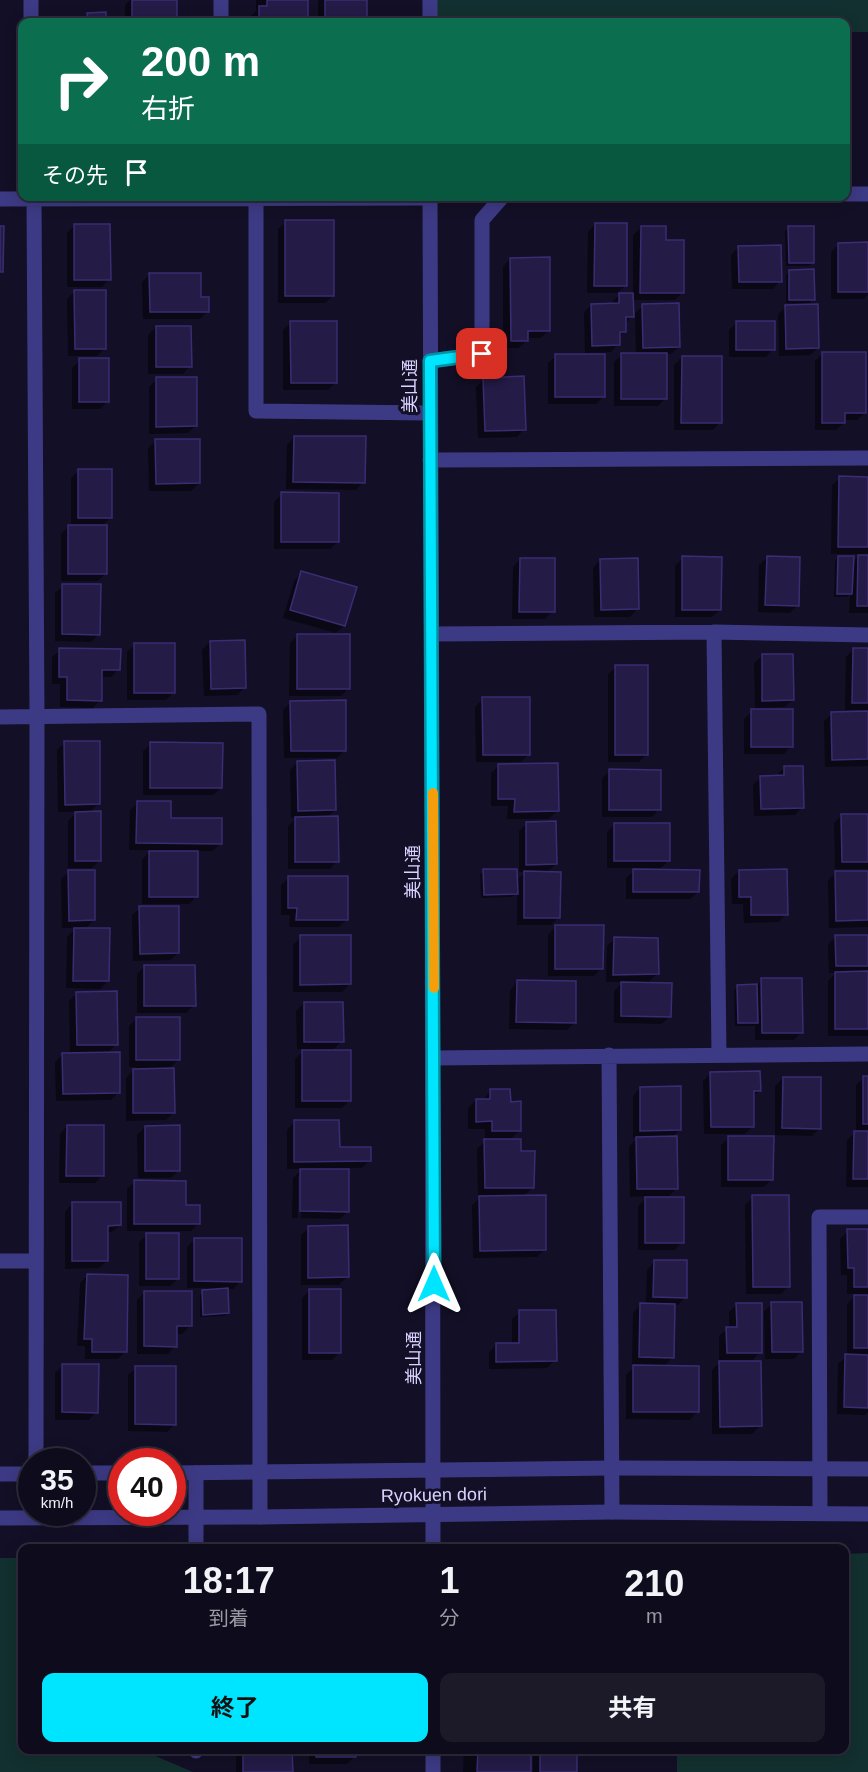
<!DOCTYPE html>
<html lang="ja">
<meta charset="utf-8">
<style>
body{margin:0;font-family:Arial,"Noto Sans JP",sans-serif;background:#1c1929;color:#f1f3f6;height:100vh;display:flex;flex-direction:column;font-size:22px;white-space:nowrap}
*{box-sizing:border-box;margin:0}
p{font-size:20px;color:#9b9ba3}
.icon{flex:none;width:33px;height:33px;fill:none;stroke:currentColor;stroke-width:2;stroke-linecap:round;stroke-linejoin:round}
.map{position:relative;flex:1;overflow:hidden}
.drawer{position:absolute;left:18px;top:1544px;width:831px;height:210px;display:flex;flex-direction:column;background:#0e0b1c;border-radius:12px;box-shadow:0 3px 15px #0003,0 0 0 2px #2e2b3b}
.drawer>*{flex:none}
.banner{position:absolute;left:18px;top:18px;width:832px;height:183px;border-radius:12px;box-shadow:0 3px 15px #0003,0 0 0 2px #2e2b3b;background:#0b6e4f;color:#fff;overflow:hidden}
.speed{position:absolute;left:18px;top:1448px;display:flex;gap:12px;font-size:30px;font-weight:700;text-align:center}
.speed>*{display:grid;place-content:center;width:78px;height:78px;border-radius:50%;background:#0e0b1c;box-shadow:0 3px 15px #0003,0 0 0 2px #2e2b3b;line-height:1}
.speed small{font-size:15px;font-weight:400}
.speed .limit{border:9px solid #d22;background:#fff;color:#111}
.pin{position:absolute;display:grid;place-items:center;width:51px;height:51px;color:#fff;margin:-26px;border-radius:12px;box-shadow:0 3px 9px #0006}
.me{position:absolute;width:66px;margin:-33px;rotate:0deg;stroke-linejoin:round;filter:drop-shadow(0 0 4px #0008)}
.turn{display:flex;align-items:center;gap:21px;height:126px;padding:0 24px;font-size:27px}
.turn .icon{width:78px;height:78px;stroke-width:2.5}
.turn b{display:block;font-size:42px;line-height:51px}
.then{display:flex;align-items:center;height:57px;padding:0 24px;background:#0003;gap:12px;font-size:22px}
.eta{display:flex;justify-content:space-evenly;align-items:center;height:102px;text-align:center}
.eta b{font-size:36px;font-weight:700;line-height:42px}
.cta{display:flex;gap:12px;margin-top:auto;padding:12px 24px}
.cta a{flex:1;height:69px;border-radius:12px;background:#00e5ff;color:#111;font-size:24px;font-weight:700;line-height:69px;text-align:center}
.cta a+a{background:#1c1929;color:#f1f3f6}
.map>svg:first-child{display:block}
.green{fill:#12302f}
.shadow{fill:#0007}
.building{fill:#241b47;stroke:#3b2d73;stroke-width:1.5}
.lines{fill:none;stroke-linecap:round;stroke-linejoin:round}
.service{stroke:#3d3a85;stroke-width:15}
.minor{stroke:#3d3a85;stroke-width:15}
.tertiary{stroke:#3d3a85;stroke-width:15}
.route-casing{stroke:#0095a6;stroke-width:15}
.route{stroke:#00e5ff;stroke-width:10}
.slow{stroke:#f59e0b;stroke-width:10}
.labels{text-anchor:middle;stroke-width:6;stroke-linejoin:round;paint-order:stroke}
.street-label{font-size:18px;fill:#d9d4ff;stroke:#130f26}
</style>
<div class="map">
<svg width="868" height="1772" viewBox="0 0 868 1772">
<rect width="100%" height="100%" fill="#130f26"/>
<!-- green -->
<path class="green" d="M430,0H868V32H846V22H430Z
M868,1553V1772H677V1749H844L845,1554Z
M0,1558H22V1749H139L193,1772H0Z"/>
<!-- shadow -->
<path class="shadow" d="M130,0H175L176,22H125V5Z
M256,0H307L306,22H248V19L256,11Z
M318,0H366V22H318Z
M88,14H105V22H80Z
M286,222L333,296L325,303H278V229Z
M595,224L625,286L617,293H587L588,232Z
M74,226L109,279L102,287H67V233Z
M641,228L665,241L682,293L675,300H632V316L625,324V331L618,338V344L611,352L587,353L604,396L596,404H548V363L556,356H585L584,313L591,305H612V302L619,295L633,294V235Z
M789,228L813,262L809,266H786L785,231Z
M839,244H868V294L864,299H831V252Z
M739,247L780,281L773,289H732L731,255Z
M510,259L549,330L541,338H526V341L519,348H503V267Z
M789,271L813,299L810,303H786V275Z
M150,274L199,298L208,311L200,319H143L142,282Z
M75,291L105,348L97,356H68L67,299Z
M643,306L679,347L671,354H665L666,398L658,406H614V362L622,355H636L635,313Z
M786,307L818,348L810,355L779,356L778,314Z
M291,322L336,382L328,390H283V330Z
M737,322L773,349L766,357H729V330Z
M156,327L190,366L183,374H148V335Z
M823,353L865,413L857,420H844V423L836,430H815V361Z
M682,357L720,422L713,430H674V365Z
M80,360L108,401L100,409H72V368Z
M157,379L196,425L188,433L149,434V387Z
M484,379L524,429L517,437L478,438L476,387Z
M294,437L363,482L356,490L286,489L287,445Z
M156,441L199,483L191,491H149L148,448Z
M79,470L110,518L102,526L106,573L98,581H61V534L69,526H71V478Z
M840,478H868V613H849L850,594L847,597H834L835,561L838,557L852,563L860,554H831L832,485Z
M282,494L338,542L330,549H274V502Z
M683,558L720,610L712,617H675V566Z
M767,558L798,605L790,613L758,612L759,565Z
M520,559L553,611L545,619H512L513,567Z
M600,560L637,609L630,617H594L593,568Z
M302,573L344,626L336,633L283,618L294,581Z
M63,586L99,634L91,642L55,641V593Z
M297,636L348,689L341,696H289L290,643Z
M210,642L245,687L237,695L204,696L202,650Z
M135,644L173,693L166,700H127V652Z
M60,650L119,669L111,677H101L100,700L93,708L60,707V684H52V657Z
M853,650H868V766L825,767L824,721L832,714L862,713V710H845L846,657Z
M762,656L792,700L785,707L755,708L754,663Z
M616,667L647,754L639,762H608V674Z
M483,699L529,754L521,762H476L475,707Z
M291,702L345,750L337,758H284L283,710Z
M752,711L791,746L784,754H744V719Z
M65,743L98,804L89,813L100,860L92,868H68V821L77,812H58L57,750Z
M151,744L221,788L213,795H143V751Z
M298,762L335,810L326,818L337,861L330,869H288V826L296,818H291L290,770Z
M499,766L557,811L549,819H507L508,806H491V773Z
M784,768L802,807L795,815L754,816L753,785L760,778L776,776Z
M610,771L659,809L652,817H602V778Z
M138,803L169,820L221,843L213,851H197V896L189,904H142V860L151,850H129L130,810Z
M842,815H868V869H835L834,823Z
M527,823L556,864L546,873L559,917L551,925H517V893L512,897L481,898L480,874L484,871L516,881L526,872H519V831Z
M615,824L669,860L661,868H607V832Z
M634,871L698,892L690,899H626V878Z
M739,871L786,914L779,922L744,923L743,904H732L731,879Z
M69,872L94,920L84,930L108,981L100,989L66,988L67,937L76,928H62L61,879Z
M868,872V927L829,928L828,880L836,873Z
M289,878L347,919L339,927H289L290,915H281V885Z
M140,908L178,953L170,960L133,961L132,915Z
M555,927L602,968L594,976H548V935Z
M301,937L350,984L342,992H293V945Z
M836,937H868V1036H828V981L836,973H829L828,944Z
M615,938L657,974L647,984L669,1017L662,1024L614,1023V991L623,982H606L607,946Z
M144,967L194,1005L186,1013H137V974Z
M762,980L802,1032L794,1040H755V1026H735L734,990L737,987L756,986Z
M517,982L575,1022L567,1030L509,1029L510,990Z
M77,993L116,1044L107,1054L119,1092L111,1100L56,1101L55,1062L63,1054H70L69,1001Z
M304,1003L342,1041L332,1051L349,1101L342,1108H295V1059L305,1049H297L296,1011Z
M137,1018L178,1060L169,1069L174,1112L166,1120L126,1121V1078L136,1067H129V1026Z
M711,1073L759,1091L752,1098L753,1126L745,1134H704L703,1081Z
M864,1077H868V1187H846L847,1140L856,1132V1085Z
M783,1078L820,1128L812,1136L775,1135V1086Z
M640,1088L679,1130L672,1137L677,1188L667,1198L682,1242L675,1250H638V1206L648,1196L630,1197L629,1146L637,1138H633V1096Z
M490,1091L509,1103L520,1130L509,1141L520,1152L533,1187L523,1197L545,1249L537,1257L473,1258L472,1205L483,1195H478L477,1149L488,1138H485V1129H468V1108L476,1100H483Z
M294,1122L338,1149L370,1160L362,1168H348V1211L340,1219L301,1218V1176H298V1218H292L293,1178L302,1169H287V1130Z
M67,1126L102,1176L95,1183H59L60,1134Z
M145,1127L179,1170L171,1178H138L137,1135Z
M729,1138L772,1179L764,1187H721V1145Z
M135,1182L185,1206L199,1223L191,1231H127V1189Z
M753,1197L789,1286L781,1294H746L745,1205Z
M72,1204L120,1225L112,1232L106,1233L107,1261L99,1268L65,1269V1212Z
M309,1228L347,1277L339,1285H301V1235Z
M848,1231H868V1412L865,1415L837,1414L838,1364L847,1356V1304L857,1294H847V1275H841L840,1239Z
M147,1235L178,1279L170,1286H139V1242Z
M195,1239L241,1281L233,1289H227L228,1313L224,1316L200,1317V1295L206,1288H187V1247Z
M654,1262L685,1297L678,1305H674L673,1357L663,1367L697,1412L690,1420L626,1419V1375L636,1365H632L633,1313L640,1305H646L647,1270Z
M88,1275L126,1351L118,1359H85V1346H77L80,1283Z
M310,1290L339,1353L332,1360H302V1298Z
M145,1292L190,1326L182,1334H176L175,1346L168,1354H137V1300Z
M737,1304L760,1352L750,1363L760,1426L752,1434H712V1370L722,1360H719V1336L727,1329H729V1312Z
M772,1304L802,1351L794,1359H765L764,1311Z
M520,1312L555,1360L547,1368L489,1369V1352L497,1344H512V1319Z
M63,1365L96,1412L89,1420H55V1373Z
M136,1368L175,1424L167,1432L128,1431V1375Z
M236,1749H291V1772H236Z
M309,1749H355V1756L347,1764H309Z
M464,1749H530L529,1772H463Z
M533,1749H576L575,1772H533Z"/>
<!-- building -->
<path class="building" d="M132,0H177V22H132Z
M267,0H308V22H259V6H267Z
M325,0H367V22H325Z
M106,12V22H88L87,13Z
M285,220H334V296H285Z
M595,223H627V286H594Z
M74,224H110L111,280H74Z
M0,226H4L3,272H0Z
M641,226H666V240H684V293H640Z
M788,226H814V263H789Z
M868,242V292H838V243Z
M781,245L782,282H739L738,246Z
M550,257V331H528V341H511L510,258Z
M814,269L815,300H789V270Z
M149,273H201V297H209V312H150Z
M74,290H106V349H75Z
M619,293H633L634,317H626V332H620V345L592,346L591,304L619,303Z
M679,303L680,347L643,348L642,304Z
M818,304L819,348L786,349L785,305Z
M290,321H337V383H291Z
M736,321H775V350H736Z
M156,326H191L192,367H156Z
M822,352H866V413H845V423H822Z
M621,353H667V399H621Z
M555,354H605V397H555Z
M682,356H722V423H681Z
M79,358H109V402H79Z
M524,376L526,430L485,431L483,378Z
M156,377H197V426L156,427Z
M294,436H366L365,483L293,482Z
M155,439H200V483L156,484Z
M78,469H112V518H78Z
M839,476L868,477V547H838Z
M281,492L339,493V542H281Z
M68,525H107V574H68Z
M858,555H868V606H857Z
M682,556L722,557L721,610H682Z
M767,556L800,557L799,606L765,605Z
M838,556H854L852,594H837Z
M520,558H555V612H519Z
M638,558L639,609L601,610L600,559Z
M301,571L357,587L345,626L290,610Z
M62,584H101L100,635L62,634Z
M297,634H350V689H297Z
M245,640L246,688L211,689L210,641Z
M134,643H175V693H134Z
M59,648L121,649L120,670H102V701L67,700V677H59Z
M853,648H868V703H852Z
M762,654H793L794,700L762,701Z
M615,665H648V755H615Z
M482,697H530V755H483Z
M346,700V751H291L290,701Z
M751,709H793V747H751Z
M868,711V759L832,760L831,712Z
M64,741H100V804L65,805Z
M150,742L223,743L222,788H150Z
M335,760L336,810L298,811L297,761Z
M558,763L559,811L514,812L515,799H498V764Z
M784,766H803L804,808L761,809L760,776L784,775Z
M609,769L661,770V810H609Z
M137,801H171V818H222V844L136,843Z
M101,811V861H75V812Z
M841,814H868V862H842Z
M338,816L339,862H295V817Z
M556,821L557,864L526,865V822Z
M614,823H670V861H614Z
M149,851H198V897H149Z
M483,869H517L518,894L484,895Z
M633,869L700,870L699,892H633Z
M787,869L788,915H751V897H739V870Z
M68,870H95V920L69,921Z
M524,871L561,872L560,918H524Z
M835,871H868V920L836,921Z
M288,876H348V920H296L297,908H288Z
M139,906H179V953L140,954Z
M555,925H604L603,969H555Z
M74,928H110L109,981H73Z
M300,935H351V984L300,985Z
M835,935H868V966H836Z
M614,937L658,938L659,974L613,975Z
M144,965H195L196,1006H144Z
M868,971V1029H835V972Z
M761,978H802L803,1033H762Z
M517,980L576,981V1023L516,1022Z
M621,982L672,983L671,1017L621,1016Z
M757,984L758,1023H738L737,985Z
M117,991L118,1045H77L76,992Z
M304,1002H343L344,1042H304Z
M136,1017H180V1060H136Z
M302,1050H351V1101H302Z
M120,1052V1093L63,1094L62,1053Z
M174,1068L175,1113H133V1069Z
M760,1071L761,1091H754V1127H711L710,1072Z
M863,1076H868V1124H863Z
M783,1077H821V1129L782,1128Z
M681,1086V1130L640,1131V1087Z
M490,1089H510L511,1102L521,1101V1131H492V1121L476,1122V1099H490Z
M294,1120H339L340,1147H371V1161L294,1162Z
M67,1125H104V1176H66Z
M180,1125V1171H145V1126Z
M854,1131H868V1179H853Z
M677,1136L678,1189H637L636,1137Z
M728,1136H774L773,1180H728Z
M484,1139H521V1151H535L534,1188H485Z
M300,1169H349V1212L300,1211Z
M134,1180L186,1181V1205H200V1224H134Z
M546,1195V1250L480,1251L479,1196Z
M752,1195H789L790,1287H753Z
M645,1197H684V1243H645Z
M72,1202H121V1225L108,1226V1261H72Z
M348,1225L349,1277L308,1278V1226Z
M847,1229H868V1287H854V1268H848Z
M146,1233H179V1279H146Z
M194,1238H242V1282L194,1281Z
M654,1260H687V1298L653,1297Z
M87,1274L128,1275L127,1352H92V1339H84Z
M228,1288L229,1313L203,1315L202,1290Z
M309,1289H341V1353H309Z
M144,1291H192V1326H177V1347L144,1346Z
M854,1295H868V1348H854Z
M771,1302H802L803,1352H772Z
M640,1303L675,1304L674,1358L639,1357Z
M736,1303H762V1353H727L726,1327H737Z
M519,1310H556L557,1361L496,1362V1343H519Z
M845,1354L868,1355V1408L844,1407Z
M719,1361H761L762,1426L720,1427Z
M62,1364H99L98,1413L62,1412Z
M633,1365L699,1366V1412H633Z
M135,1366H176V1425L135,1424Z
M243,1749H292L293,1772H243Z
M316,1749H356V1757H316Z
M478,1749H531V1772H477Z
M540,1749H577V1772H540Z"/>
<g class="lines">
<!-- service -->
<path class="service" d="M196,1548V1473
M196,1751V1749"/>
<!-- minor -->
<path class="minor" d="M31,0V22
M221,22V0
M846,194H868
M34,196L37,717L36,1461
M0,199L430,198
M256,199V411L429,413
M430,361L482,354V220L503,196
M430,460L868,458
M714,632L719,1055
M432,634L714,632L868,635
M0,717L259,714L260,1517
M609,1055L612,1512
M434,1058L868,1054
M0,1261H36
M820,1513L819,1217H868"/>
<!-- tertiary -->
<path class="tertiary" d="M430,0V22
M430,196C429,647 436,1097 433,1548
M82,1473H122
M172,1473L612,1468L868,1469
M0,1474H32
M0,1518L260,1517L612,1512L868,1514
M433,1772V1749"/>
</g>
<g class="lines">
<defs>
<path id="route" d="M434,1284L430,361L482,354"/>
</defs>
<!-- route casing -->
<use href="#route" class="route-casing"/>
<!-- route -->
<use href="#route" class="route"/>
<!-- slow -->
<path class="slow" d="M433,793L434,988"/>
</g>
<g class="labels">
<!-- street labels -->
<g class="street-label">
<text transform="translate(410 386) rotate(-90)" y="6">美山通</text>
<text transform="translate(413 872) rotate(-90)" y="6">美山通</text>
<text transform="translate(414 1358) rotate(-90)" y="6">美山通</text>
<text transform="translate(434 1495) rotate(-1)" y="6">Ryokuen dori</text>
</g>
</g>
</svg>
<div class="speed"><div>35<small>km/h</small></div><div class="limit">40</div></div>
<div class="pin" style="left:482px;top:354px;background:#d93025"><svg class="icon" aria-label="arrive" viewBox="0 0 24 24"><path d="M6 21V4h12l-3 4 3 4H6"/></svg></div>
<svg class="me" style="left:434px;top:1284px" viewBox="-20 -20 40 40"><path d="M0-17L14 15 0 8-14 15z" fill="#00e5ff" stroke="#fff" stroke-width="4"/></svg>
<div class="banner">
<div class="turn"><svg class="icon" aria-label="right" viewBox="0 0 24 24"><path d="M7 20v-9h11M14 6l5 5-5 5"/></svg><div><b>200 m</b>右折</div></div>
<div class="then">その先<svg class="icon" aria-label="arrive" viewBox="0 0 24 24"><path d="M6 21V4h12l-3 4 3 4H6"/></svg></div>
</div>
<section class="drawer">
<div class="eta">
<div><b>18:17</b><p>到着</p></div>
<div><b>1</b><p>分</p></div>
<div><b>210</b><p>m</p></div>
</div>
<div class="cta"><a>終了</a><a>共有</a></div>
</section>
</div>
